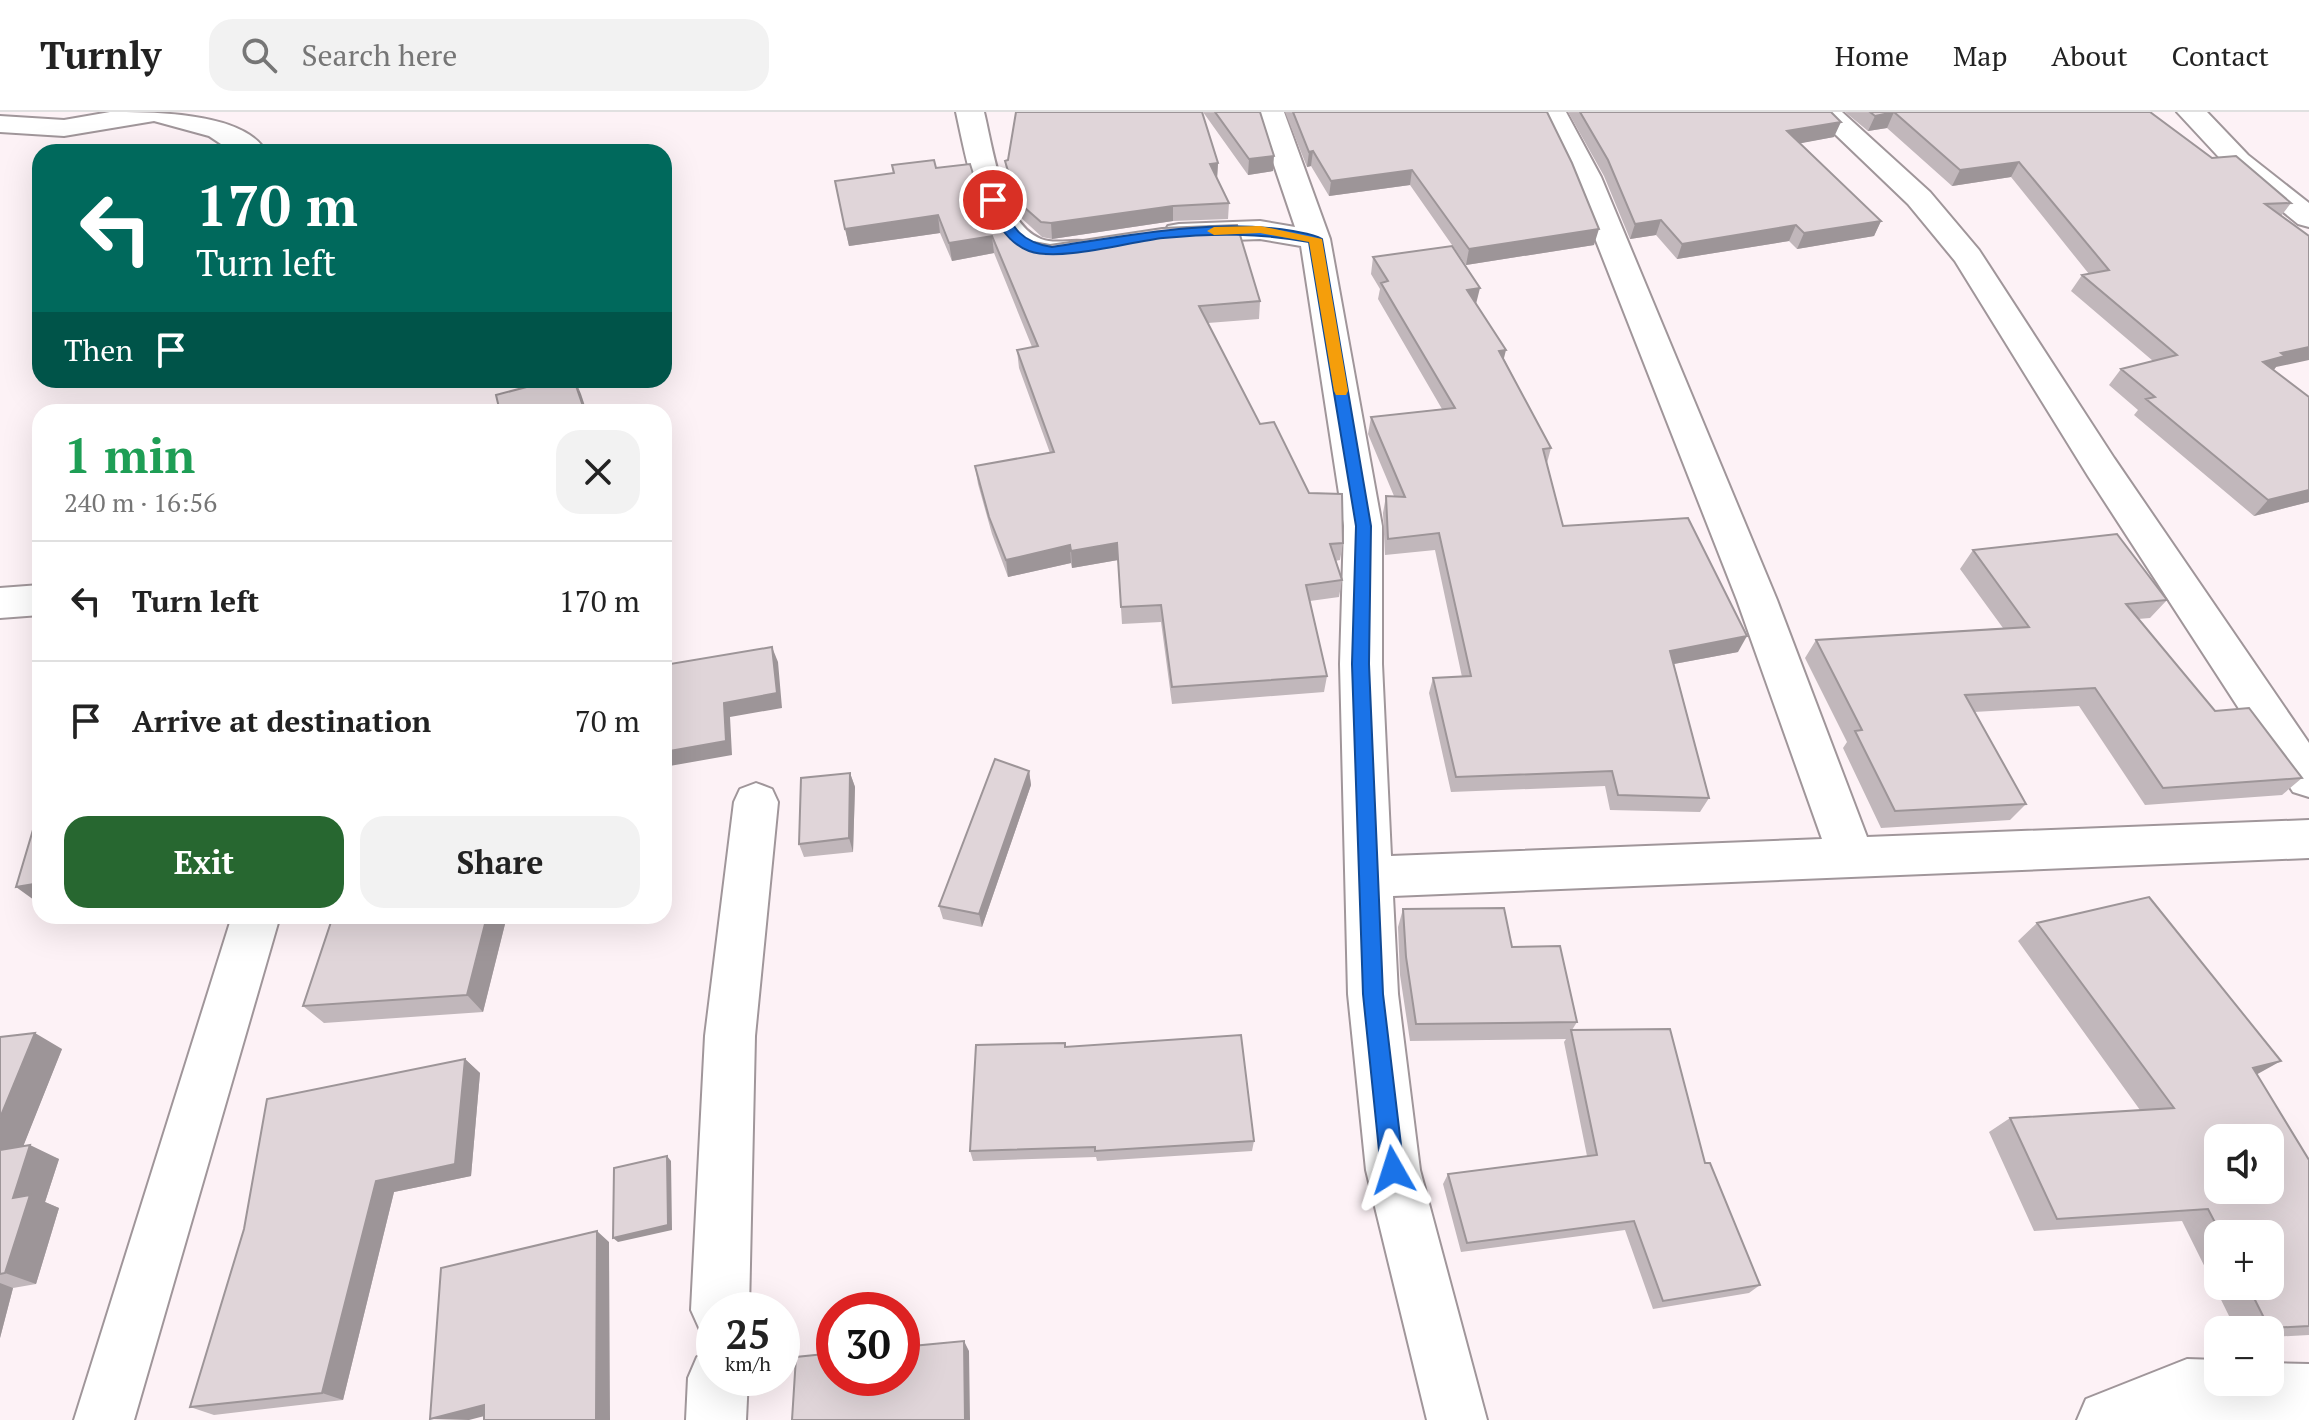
<!DOCTYPE html>
<meta charset="utf-8">
<style>
body{margin:0;font-family:"PT Serif",serif;background:#f2f2f2;color:#222;height:100vh;display:flex;flex-direction:column;font-size:30px;white-space:nowrap}
*{box-sizing:border-box;margin:0}
p{font-size:26px;color:#767676}
.icon{flex:none;width:44px;height:44px;fill:none;stroke:currentColor;stroke-width:2;stroke-linecap:round;stroke-linejoin:round}
.map{position:relative;flex:1;overflow:hidden}
.sheet{position:absolute;left:32px;top:292px;width:640px;height:520px;display:flex;flex-direction:column;background:#fff;border-radius:24px;box-shadow:0 8px 32px #0002}
.sheet>*{flex:none}
.top-card{position:absolute;left:32px;top:32px;width:640px;height:244px;border-radius:24px;box-shadow:0 8px 32px #0002;background:#00695c;color:#fff;overflow:hidden}
.controls{position:absolute;left:2204px;top:1012px;display:grid;gap:16px}
.controls a{display:grid;place-items:center;width:80px;height:80px;border-radius:16px;background:#fff;box-shadow:0 8px 32px #0002;font-size:40px}
.speed{position:absolute;left:696px;top:1180px;display:flex;gap:16px;font-size:40px;font-weight:700;text-align:center}
.speed>*{display:grid;place-content:center;width:104px;height:104px;border-radius:50%;background:#fff;box-shadow:0 8px 32px #0002;line-height:1}
.speed small{font-size:20px;font-weight:400}
.speed .limit{border:12px solid #d22;background:#fff;color:#111}
.pin{position:absolute;display:grid;place-items:center;width:68px;height:68px;color:#fff;margin:-34px;border:4px solid #fff;border-radius:50%;box-shadow:0 2px 8px #0007}
.me{position:absolute;width:88px;margin:-44px;rotate:354deg;stroke-linejoin:round;filter:drop-shadow(0 0 6px #0008)}
.turn{display:flex;align-items:center;gap:28px;height:168px;padding:0 32px;font-size:36px}
.turn .icon{width:104px;height:104px;stroke-width:2.5}
.turn b{display:block;font-size:56px;line-height:68px}
.then{display:flex;align-items:center;height:76px;padding:0 32px;background:#0003;gap:16px;font-size:30px}
.round{display:grid;place-items:center;flex:none;width:84px;height:84px;border-radius:24px;background:#f2f2f2}
.overview{display:flex;align-items:center;justify-content:space-between;height:136px;padding:0 32px}
h1{font-size:48px;font-weight:700;line-height:60px;color:#1e9e55}
.cta{display:flex;gap:16px;margin-top:auto;padding:16px 32px}
.cta a{flex:1;height:92px;border-radius:24px;background:#276730;color:#fff;font-size:32px;font-weight:700;line-height:92px;text-align:center}
.cta a+a{background:#f2f2f2;color:#222}
ul{padding:0;list-style:none}
li{display:flex;align-items:center;gap:24px;height:120px;padding:0 32px;border-top:2px solid #e0e0e0}
li div{flex:1}
li b{display:block;font-size:30px}
li em{font-style:normal}
header{display:flex;align-items:center;gap:48px;box-sizing:border-box;height:112px;padding:0 40px;background:#fff;border-bottom:2px solid #e0e0e0}
header strong{font-size:38px}
nav{display:flex;gap:44px;margin-inline-start:auto;font-size:28px}
.search{width:560px;height:72px;background:#f2f2f2;display:flex;align-items:center;gap:20px;box-sizing:border-box;padding:0 28px;border-radius:24px;color:#767676;font-size:30px}
.map>svg:first-child{display:block}
.lines{fill:none;stroke-linecap:round;stroke-linejoin:round}
.minor-casing{stroke:#a0969a;stroke-width:4}
.minor{fill:#fff;fill-rule:evenodd}
.wall{fill:#c1b7bb;fill-rule:evenodd}
.shaded-wall{fill:#9d9598}
.building{fill:#e0d5d9;stroke:#9d9598;stroke-width:2;fill-rule:evenodd}
.route{fill:#1a73e8;stroke:#114b97;stroke-width:2}
.slow{fill:#f59e0b}
</style>
<header>
<strong>Turnly</strong>
<div class="search"><svg class="icon" aria-label="search" viewBox="0 0 24 24"><circle cx="10" cy="10" r="6"/><path d="M15 15l6 6"/></svg>Search here</div>
<nav><a>Home</a><a>Map</a><a>About</a><a>Contact</a></nav>
</header>
<div class="map">
<svg width="2309" height="1308" viewBox="0 0 2309 1308">
<rect width="100%" height="100%" fill="#fdf2f6"/>
<g class="lines">
<defs>
<path id="minor" d="M110,0C151,0 237,0 263,35L261,40H233L209,24L154,9L64,24L0,20V4L64,8Z
M956,0H984C993,36 1002,112 1041,127C1056,133 1074,126 1090,130L1095,137L1090,144C985,170 973,77 956,0Z
M1256,0H1284L1330,127L1382,414V552L1391,744L1822,727L1737,488L1571,65L1538,0H1566L1601,65L1777,488L1867,725L2309,708V746L1393,784L1398,882L1420,1058L1487,1308H1427L1366,1058L1348,882L1340,552L1344,414L1301,134L1260,127L1179,130L1168,128L1164,121L1168,114L1179,112L1260,109L1295,115Z
M1812,0H1842L1930,80L1979,138L2114,346L2309,631V685L2293,680L2088,364L1955,149L1908,92Z
M2177,0H2207L2248,43L2309,91V115L2298,112L2228,55Z
M40,473V503L0,506V476Z
M756,671L772,677L778,690L755,924L749,1198H714V1224L700,1218L691,1198L705,924L734,690L740,677Z
M232,804H280L134,1308H74Z
M714,1238V1266H748L746,1308H686L688,1266L697,1245Z
M2187,1247L2218,1248V1270H2270V1251L2309,1252V1308H2077L2086,1287Z"/>
</defs>
<!-- minor casing -->
<use href="#minor" class="minor-casing"/>
<!-- minor -->
<use href="#minor" class="minor"/>
</g>
<!-- wall -->
<path class="wall" d="M1203,0H1260L1273,59L1248,63Z
M1285,0H1547L1594,133L1466,153L1410,73L1329,84L1311,54L1307,55Z
M1568,0H1831L1834,25L1800,31L1881,109L1874,124L1797,137L1789,129L1677,147L1656,123L1630,127L1604,64Z
M1845,0H2150L2212,46L2291,91L2281,104L2276,255L2274,258L2309,285V390L2254,404L2134,303L2138,298L2109,273L2121,257L2153,249L2071,179L2082,163L2089,162L2011,65L1952,74L1887,16L1868,19Z
M1005,49L1218,51L1217,66L1229,91L1228,107L1173,109L1052,127L1042,125L1019,104L1007,64Z
M892,53L936,56L983,94L1017,127L1260,189L1259,207L1208,211L1260,312L1343,431L1340,448L1335,449L1342,468L1339,485L1310,489L1327,564L1324,580L1172,592L1161,510L1122,512L1118,448L1072,456L1071,451L1008,465L992,422L978,372L975,354L1050,341L1019,256L1017,238L1032,235L994,141L952,149L940,121L849,134L835,69L893,61Z
M1373,145L1476,192L1504,247L1551,336L1547,351L1563,414L1738,540L1674,552L1709,686L1700,700L1610,698L1605,674L1451,680L1429,581L1433,566L1462,565L1435,438L1385,443L1383,401L1386,384H1394L1368,322L1371,305L1442,297L1378,187L1380,177L1371,162Z
M1973,438L2167,488L2150,506L2138,507L2215,599L2302,666L2282,683L2145,693L2079,594L1974,600L2026,692L2010,708L1881,716L1843,636L1847,630L1805,546L1816,528L2003,516L1960,457Z
M1029,659L1031,673L982,815L943,807L939,794Z
M850,661L855,675L853,740L804,745L799,732Z
M1403,797L1512,835L1577,910L1572,918L1705,1051L1760,1173L1749,1181L1653,1197L1625,1118L1461,1140L1443,1072L1448,1062L1587,1044L1564,930L1566,927L1410,929L1400,863L1398,815Z
M333,804H507L483,900L324,911L303,894Z
M2037,811L2257,963L2309,1048V1223L2270,1225V1218H2236L2182,1109L2034,1119L1989,1020L2010,1006L2140,998L2018,829ZM2218,1122H2270V1174H2218Z
M0,925L62,937L23,1034L59,1047L45,1090L59,1096L36,1172L13,1176L0,1226Z
M1065,935L1254,1029L1252,1039L1097,1049L1096,1045L973,1049L970,1039Z
M465,947L480,961L471,1064L394,1080L343,1288L214,1303L190,1295Z"/>
<!-- shaded-wall -->
<path class="shaded-wall" d="M1894,0L1887,16L1868,19L1875,4Z
M1841,10L1834,25L1781,35L1787,19Z
M1313,39L1311,54L1307,55L1309,40Z
M1274,44L1273,59L1248,63L1249,47Z
M2019,50L2011,65L1952,74L1960,58Z
M1218,51L1217,67L1210,52Z
M1412,58L1410,73L1329,84L1331,69Z
M1173,94V109L1052,127L1051,111Z
M938,103L940,121L849,134L845,117Z
M1661,108L1656,123L1630,127L1635,112Z
M1881,109L1874,124L1797,137L1804,121Z
M1796,113L1789,129L1677,147L1682,132Z
M1599,117L1594,133L1466,153L1469,137Z
M992,124L994,141L952,149L949,131Z
M1480,176L1476,192L1467,178Z
M2309,235V248L2276,255L2272,260L2263,250L2281,241Z
M1506,238L1502,254L1499,239Z
M575,268L581,282L587,300H585Z
M2309,378V390L2254,404L2268,388Z
M1117,431L1118,448L1072,456L1071,439Z
M1070,433L1071,451L1008,465L1006,448Z
M1747,524L1738,540L1663,554L1670,539Z
M772,535L778,550L782,596L730,605L732,643L664,655V640L724,591Z
M1029,659L1031,673L982,815L979,802Z
M850,661L855,675L853,740L849,726Z
M40,771V787L34,788L16,775Z
M487,804H507L483,900L467,883Z
M35,921L62,937L15,1055L0,1048V1006Z
M465,947L480,961L471,1064L394,1080L343,1288L322,1281L376,1069Z
M2281,949L2254,964L2253,956Z
M30,1033L59,1047L45,1090L59,1096L36,1172L5,1161L13,1086Z
M667,1044L671,1049L672,1118L618,1130L613,1126Z
M597,1119L609,1130L610,1308H596Z
M0,1171L13,1176L0,1226Z
M964,1229L969,1239L970,1308H965Z
M484,1293L500,1300L469,1308L430,1307Z"/>
<!-- building -->
<path class="building" d="M1016,0H1202L1218,51L1210,52L1229,91L1173,94L1051,111L1041,110L1017,89L1005,49L1008,48Z
M1215,0H1260L1274,44L1249,47Z
M1293,0H1547L1572,51L1599,117L1469,137L1412,58L1331,69L1313,39L1309,40Z
M1580,0H1831L1841,10L1787,19L1881,109L1804,121L1796,113L1682,132L1661,108L1635,112L1608,48Z
M1870,0H2150L2212,46L2236,44L2291,91L2265,92L2309,124V235L2281,241L2285,244L2263,250L2309,285V378L2268,388L2146,287L2155,285L2121,257L2177,243L2082,163L2109,158L2019,50L1960,58L1894,0L1875,4Z
M934,48L936,56L970,52L983,94L1017,127L1050,133L1162,116L1237,113L1260,189L1199,194L1260,312L1274,310L1309,381L1342,382L1343,431L1330,432L1342,468L1306,473L1327,564L1172,575L1161,493L1121,495L1117,431L1071,439L1070,433L1006,448L989,405L975,354L1054,340L1017,238L1038,234L992,124L949,131L938,103L845,117L835,69L894,61L892,53Z
M1452,134L1480,176L1467,178L1506,238L1499,239L1551,336L1543,337L1563,414L1688,406L1747,524L1670,539L1709,686L1618,683L1612,659L1456,665L1433,566L1471,564L1439,421L1388,427L1386,384L1405,385L1371,305L1455,296L1381,171L1388,169L1373,145Z
M553,268H574L585,300H500L496,283Z
M2117,422L2167,488L2126,492L2215,599L2249,596L2302,666L2163,676L2095,576L1965,583L2026,692L1895,699L1855,619L1862,618L1816,528L2029,515L1973,438Z
M772,535L777,581L724,591L726,629L664,640V553Z
M995,647L1029,659L979,802L939,794Z
M850,661L849,726L799,732L801,666Z
M40,700V771L16,775L38,701Z
M2149,785L2281,949L2253,956L2309,1048V1214L2269,1216L2248,1174H2270V1122H2221L2208,1097L2057,1107L2010,1006L2174,996L2037,811ZM2218,1026H2270V1078H2218Z
M1504,796L1512,835L1560,834L1577,910L1416,912L1406,845L1403,797Z
M333,804H487L467,883L303,894Z
M1670,917L1705,1051H1710L1760,1173L1663,1189L1634,1109L1467,1131L1448,1062L1597,1043L1571,918Z
M35,921L0,1006V925Z
M1241,923L1254,1029L1095,1039V1035L970,1039L976,933L1065,931V935Z
M465,947L455,1052L376,1069L322,1281L190,1295L244,1117L267,987Z
M30,1033L13,1086L30,1083L5,1161L0,1162V1038Z
M667,1044L668,1113L613,1126L614,1056Z
M597,1119L596,1308H484V1293L430,1307L441,1156Z
M964,1229L965,1308H792L796,1245L834,1241V1266H902V1235Z"/>
<!-- route -->
<path class="route" d="M993,85L998,86C1012,113 1018,130 1052,135C1131,123 1213,106 1293,119C1303,121 1314,122 1322,127L1371,414L1369,552L1383,882L1404,1058L1401,1066L1393,1069L1385,1066L1381,1058L1363,882L1352,552L1356,414L1309,130C1259,121 1214,121 1163,126C1128,130 1060,150 1029,139C1007,131 995,109 987,88Z"/>
<!-- slow -->
<path class="slow" d="M1260,114L1322,127L1348,279L1346,283H1336L1334,279L1309,130L1260,121L1214,123L1207,119L1214,115Z"/>
</svg>
<div class="controls">
<a><svg class="icon" aria-label="sound" viewBox="0 0 24 24"><path d="M4 9h4l5-4v14l-5-4H4zM17 9q2 3 0 6"/></svg></a>
<a>+</a>
<a>−</a>
</div>
<div class="speed"><div>25<small>km/h</small></div><div class="limit">30</div></div>
<div class="pin" style="left:993px;top:88px;background:#d93025"><svg class="icon" aria-label="arrive" viewBox="0 0 24 24"><path d="M6 21V4h12l-3 4 3 4H6"/></svg></div>
<svg class="me" style="left:1393px;top:1058px" viewBox="-20 -20 40 40"><path d="M0-17L14 15 0 8-14 15z" fill="#1a73e8" stroke="#fff" stroke-width="4"/></svg>
<div class="top-card">
<div class="turn"><svg class="icon" aria-label="left" viewBox="0 0 24 24"><path d="M17 20v-9H6M10 6l-5 5 5 5"/></svg><div><b>170 m</b>Turn left</div></div>
<div class="then">Then<svg class="icon" aria-label="arrive" viewBox="0 0 24 24"><path d="M6 21V4h12l-3 4 3 4H6"/></svg></div>
</div>
<section class="sheet">
<div class="overview"><div><h1>1 min</h1><p>240 m · 16:56</p></div><a class="round"><svg class="icon" aria-label="close" viewBox="0 0 24 24"><path d="M6 6l12 12M18 6L6 18"/></svg></a></div>
<ul>
<li><svg class="icon" aria-label="left" viewBox="0 0 24 24"><path d="M17 20v-9H6M10 6l-5 5 5 5"/></svg><div><b>Turn left</b></div><em>170 m</em></li>
<li><svg class="icon" aria-label="arrive" viewBox="0 0 24 24"><path d="M6 21V4h12l-3 4 3 4H6"/></svg><div><b>Arrive at destination</b></div><em>70 m</em></li>
</ul>
<div class="cta"><a>Exit</a><a>Share</a></div>
</section>
</div>
